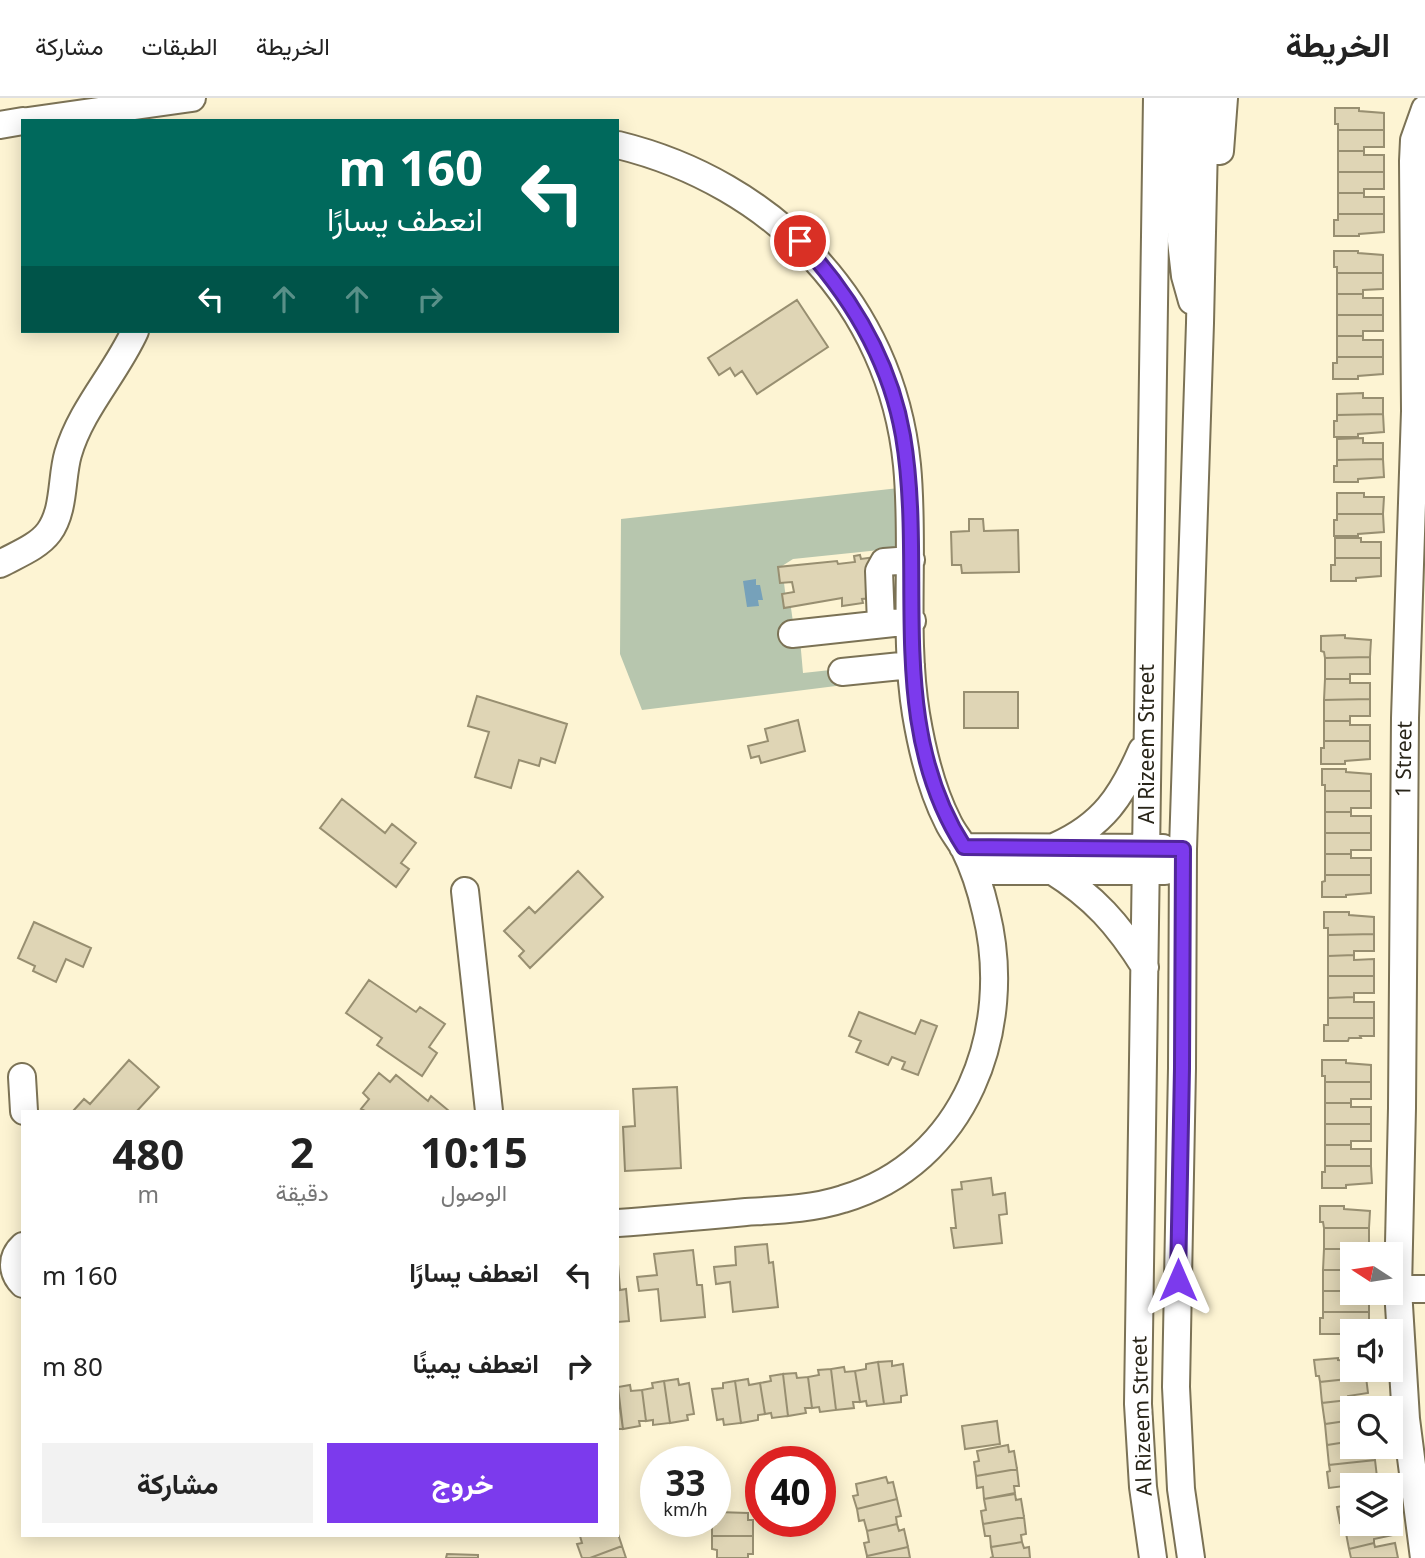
<!DOCTYPE html>
<html lang="ar">
<meta charset="utf-8">
<style>
body{margin:0;font-family:"Noto Sans",Vazirmatn,sans-serif;background:#f2f2f2;color:#222;direction:rtl;height:100vh;display:flex;flex-direction:column;font-size:26px;white-space:nowrap}
*{box-sizing:border-box;margin:0}
p{font-size:23px;color:#767676}
.icon{flex:none;width:38px;height:38px;fill:none;stroke:currentColor;stroke-width:2;stroke-linecap:round;stroke-linejoin:round}
.map{position:relative;flex:1;overflow:hidden;direction:ltr}
.drawer{position:absolute;left:21px;top:1012px;width:598px;height:427px;display:flex;flex-direction:column;background:#fff;border-radius:0px;box-shadow:0 4px 18px #0003;direction:rtl}
.drawer>*{flex:none}
.banner{position:absolute;left:21px;top:21px;width:598px;height:214px;border-radius:0px;box-shadow:0 4px 18px #0003;direction:rtl;background:#00695c;color:#fff;overflow:hidden}
.needle{width:46px;rotate:282deg}
.fabs{position:absolute;left:1340px;top:1144px;display:grid;gap:14px}
.fabs a{display:grid;place-items:center;width:63px;height:63px;border-radius:0px;background:#fff;box-shadow:0 4px 18px #0003;font-size:35px}
.speed{position:absolute;left:640px;top:1348px;display:flex;gap:14px;font-size:35px;font-weight:700;text-align:center}
.speed>*{display:grid;place-content:center;width:91px;height:91px;border-radius:50%;background:#fff;box-shadow:0 4px 18px #0003;line-height:1}
.speed small{font-size:18px;font-weight:400}
.speed .limit{border:10px solid #d22;background:#fff;color:#111}
.pin{position:absolute;display:grid;place-items:center;width:60px;height:60px;color:#fff;margin:-30px;border:4px solid #fff;border-radius:50%;box-shadow:0 2px 7px #0007}
.me{position:absolute;width:77px;margin:-38px;rotate:0deg;stroke-linejoin:round;filter:drop-shadow(0 0 5px #0008)}
.turn{display:flex;align-items:center;gap:24px;height:147px;padding:0 21px;font-size:32px}
.turn .icon{width:91px;height:91px;stroke-width:2.5}
.turn b{display:block;font-size:49px;line-height:60px}
.lanes{display:flex;align-items:center;height:66px;padding:0 21px;background:#0003;justify-content:center;gap:35px;direction:ltr}
.lanes .off{opacity:.35}
.eta{display:flex;justify-content:space-evenly;align-items:center;height:119px;text-align:center}
.eta b{font-size:42px;font-weight:700;line-height:49px}
.button{display:flex;gap:14px;margin-top:auto;padding:14px 21px}
.button a{flex:1;height:80px;border-radius:0px;background:#7c3aed;color:#fff;font-size:28px;font-weight:700;line-height:80px;text-align:center}
.button a+a{background:#f2f2f2;color:#222}
ul{padding:0;list-style:none}
li{display:flex;align-items:center;gap:21px;height:91px;padding:0 21px}
li div{flex:1}
li b{display:block;font-size:26px}
li em{font-style:normal}
header{display:flex;align-items:center;gap:42px;box-sizing:border-box;height:98px;padding:0 35px;background:#fff;border-bottom:2px solid #e0e0e0}
header strong{font-size:33px}
nav{display:flex;gap:38px;margin-inline-start:auto;font-size:24px}
.map>svg:first-child{display:block}
.green{fill:#b7c6ae}
.water{fill:#76a1ba}
.building{fill:#dfd5b5;stroke:#988f71;stroke-width:2}
.lines{fill:none;stroke-linecap:round;stroke-linejoin:round}
.minor-casing{stroke:#7b7255;stroke-width:30}
.minor{stroke:#fff;stroke-width:26}
.route-casing{stroke:#51269a;stroke-width:18}
.route{stroke:#7c3aed;stroke-width:12}
.labels{text-anchor:middle;stroke-width:5;stroke-linejoin:round;paint-order:stroke}
.street-label{font-size:21px;fill:#292519;stroke:#fff}
</style>
<header>
<strong>الخريطة</strong>
<nav><a>الخريطة</a><a>الطبقات</a><a>مشاركة</a></nav>
</header>
<div class="map">
<svg width="1425" height="1460" viewBox="0 0 1425 1460">
<rect width="100%" height="100%" fill="#fdf4d3"/>
<!-- green -->
<path class="green" d="M908,389L899,450L793,461L782,468L787,510H791L794,531L800,541L803,575L858,569L860,585L642,612L620,556L621,421Z"/>
<!-- water -->
<path class="water" d="M756,481V487H760L763,502H758L759,508L747,509L743,483Z"/>
<!-- building -->
<path class="building" d="M1335,10H1359V13L1384,15V32H1338V26H1335Z
M1338,32H1384V49H1364V53H1338Z
M1338,53H1364V57H1384V74H1338Z
M1338,74H1384V91H1364V95H1338Z
M1338,95H1364V99H1384V116H1338Z
M1338,116H1384V134L1359,136V138H1334V122H1338Z
M1334,153H1358V155L1383,157V175H1337V169H1334Z
M1337,175H1383V191L1363,192V196H1337Z
M1337,196H1363V200H1383V217H1337Z
M797,202L828,249L757,296L742,273L735,278L730,270L719,277L708,260Z
M1337,217H1383V233H1363V238H1337Z
M1337,238H1363V242H1383V259H1337Z
M1337,259H1383V276L1358,278V281H1333V265H1337Z
M1363,295V300H1383V316L1337,317V296Z
M1383,316L1384,334L1358,336V339H1334V323H1337V317Z
M1363,340V345H1383V361L1337,362V341Z
M1383,361L1384,379L1358,381V384H1334V368H1337V362Z
M1337,395H1364V399H1384L1383,416H1337Z
M1337,416H1383L1384,434L1358,436V438H1334V422H1337Z
M969,421H983L984,433L1018,432L1019,474L962,475L961,467H952L951,434L969,433Z
M1335,440H1361V444H1381V460H1335Z
M860,457L861,461L876,459L874,500L862,501L863,505L842,508V500L784,510L782,496L794,494L792,484L780,485L778,469L837,463L838,466L855,464L854,458Z
M1335,460H1381V478L1356,480V483H1331V467H1335Z
M1345,537V540L1371,542L1370,559L1325,560L1324,554L1321,553V538Z
M1370,559V576H1350V581H1325V560Z
M1325,581H1350V585H1370V601L1324,602Z
M964,594H1018V630H964Z
M477,598L567,626L555,665L541,660L539,668L519,662L511,690L475,679L489,634L468,628Z
M1370,601V618H1350V623H1324V602Z
M798,622L805,653L761,665L759,658L751,660L748,648L768,643L765,631Z
M1324,623H1350V627H1370V643H1324Z
M1324,643H1370V661L1345,663V666H1321V650H1324Z
M1322,671H1346V674L1371,676V693H1325V687H1322Z
M1325,693H1371V710H1351V714H1325Z
M342,701L385,735L392,726L416,745L401,765L409,771L396,789L320,730Z
M1325,714H1351V718H1371V735H1325Z
M1325,735H1371V752H1351V756H1325Z
M1325,756H1351V760H1371V777H1325Z
M578,773L603,799L530,870L519,858L524,853L504,833L529,809L535,815Z
M1325,777H1371V795L1346,797V799H1322V784L1325,783Z
M1324,814H1349V817L1374,819V836L1328,837V830H1324Z
M34,824L91,850L83,869L66,861L56,884L33,873L35,868L18,860Z
M1374,836V853H1354V857L1328,858V837Z
M1354,857V862L1374,861V878H1328V858Z
M1328,878H1374V895H1354V899L1328,900Z
M369,882L416,914L420,909L445,926L429,949L437,955L422,978L377,947L382,940L346,915Z
M1354,899V904H1374V920H1328V900Z
M859,914L915,936L921,922L937,928L918,977L902,971L905,964L892,959L888,967L856,954L861,943L849,938Z
M1328,920H1374V938H1360L1361,940H1349L1348,943H1324V927H1328Z
M129,962L159,989L137,1013H73L84,1001L90,1006Z
M1322,962H1346V965L1371,967V984H1325V978H1322Z
M379,975L390,984L396,977L428,1003L431,998L449,1013H365L361,1011L369,1001L363,995Z
M1325,984H1371V1001H1351V1005H1325Z
M677,989L681,1070L625,1073L623,1029L635,1028L633,991Z
M1325,1005H1351V1009H1371V1026H1325Z
M1325,1026H1371V1043H1351V1047H1325Z
M1325,1047H1351V1051H1371V1068H1325Z
M1325,1068H1371L1372,1085L1346,1087V1090H1322V1074H1325Z
M991,1080L993,1097L1005,1095L1007,1116L999,1117L1002,1145L954,1150L951,1130H956L952,1092L962,1091L961,1084Z
M1320,1108H1344V1111L1370,1113L1369,1130H1324L1323,1124H1320Z
M1324,1130H1369V1147H1349V1151H1324Z
M767,1146L769,1165L773,1164L778,1209L733,1214L730,1184L716,1186L714,1169L736,1167L735,1149Z
M1324,1151H1349V1155L1370,1157H1353V1172H1323Z
M693,1152L697,1187H702L705,1219L661,1223L658,1191L639,1193L637,1179L657,1177L654,1156Z
M618,1166L620,1192L626,1191L629,1223L618,1224Z
M1323,1172H1353V1189H1349V1193H1323Z
M1323,1193H1349V1197H1369V1214H1323Z
M1323,1214H1369V1232L1344,1234V1236H1320V1220H1323Z
M1338,1260V1262L1353,1263V1272H1365L1366,1279L1320,1284L1319,1278H1316L1314,1262Z
M892,1263V1268L903,1266L907,1297L901,1298V1304L884,1306L878,1264Z
M878,1264L884,1306L867,1308L866,1303L860,1304L855,1273L866,1271V1266Z
M844,1269L845,1274L855,1273L860,1304H853L854,1310L836,1312L831,1271Z
M831,1271L836,1312L820,1314L819,1309L812,1310L808,1279L819,1277L818,1272Z
M796,1275L797,1280L808,1279L812,1310H805L806,1315L788,1318L783,1276Z
M783,1276L788,1318L772,1320L771,1315L765,1316L760,1285L771,1283L770,1278Z
M1366,1279L1368,1295L1348,1298V1302L1322,1305L1320,1284Z
M678,1281L679,1287L689,1285L694,1316L687,1317L688,1322L670,1325L664,1283Z
M748,1281L749,1287L760,1285L765,1316L758,1317V1322L741,1325L735,1283Z
M664,1283L670,1325L653,1327V1322L646,1323L642,1292L653,1290L652,1285Z
M735,1283L741,1325L724,1327L723,1321L717,1322L712,1291L723,1290V1285Z
M630,1287L631,1293L642,1292L646,1323H639L640,1328L623,1331L618,1289Z
M618,1296L623,1331H618Z
M1348,1302L1349,1306L1369,1304V1311H1353V1322L1325,1326L1322,1305Z
M1353,1322V1343L1327,1347L1325,1326Z
M997,1323L1000,1346L965,1351L962,1328Z
M1353,1343V1349H1374L1375,1362L1329,1367L1327,1347Z
M1008,1347L1009,1354L1014,1353L1017,1371L976,1378L974,1364L979,1363L977,1353Z
M1375,1362L1377,1379L1352,1384L1353,1387L1329,1390L1327,1374L1330,1373L1329,1367Z
M1017,1371L1019,1388H1014L1015,1395L984,1401L983,1389L977,1390L976,1378Z
M886,1379L888,1385L893,1384L897,1401L857,1411L853,1398L858,1397L856,1386Z
M1015,1396L1016,1402L1021,1401L1024,1419L983,1426L981,1413L986,1412L984,1401Z
M897,1401L901,1418L896,1419L897,1426L867,1433L864,1422L859,1423L857,1411Z
M1353,1406V1426H1363L1345,1430L1344,1424L1340,1425L1337,1409Z
M717,1414L748,1415V1422H753V1438H712V1425H717Z
M1024,1419L1026,1436L1021,1437L1022,1444L991,1449L990,1438H985L983,1426Z
M897,1426L899,1433L904,1431L908,1449L867,1458L864,1445L869,1444L867,1433Z
M1363,1426H1391L1393,1437L1374,1441V1445L1349,1451L1345,1430Z
M618,1436L622,1448L590,1460H582L577,1446L582,1445L580,1438Z
M712,1438H753V1456H748V1460H717V1452L712,1451Z
M1022,1444L1024,1450L1029,1449L1030,1460H990L993,1459L991,1449Z
M1374,1445L1375,1449L1395,1445L1398,1460H1351L1349,1451Z
M622,1448L626,1460H590Z
M908,1449L910,1460H867V1458Z
M447,1456L478,1457V1460H446Z"/>
<g class="lines">
<defs>
<path id="minor" d="M1182,0L1181,143L1185,178L1192,203
M28,23L192,0
M0,27L23,23
M618,47C773,85 891,205 907,367C915,448 903,536 916,616C922,652 931,691 948,724C952,733 959,741 964,750C974,770 981,792 986,814C1015,931 966,1065 843,1101C812,1111 778,1112 746,1114C703,1118 660,1122 618,1125
M1220,53L1224,0
M0,466C16,457 38,449 49,434C65,412 61,380 68,356C81,311 116,275 135,233
M881,526L879,473L884,464L911,462
M792,536L912,523
M842,574L911,567
M1056,748C1103,727 1122,698 1142,652
M963,749L1163,750
M1051,772C1094,799 1118,826 1145,869
M974,773H1165
M465,793L489,1013
M22,979L24,1013
M23,1148C11,1159 11,1174 23,1186
M1398,1191H1425
M1153,1460L1143,1389L1138,1306L1157,0
M1191,1460L1181,1391L1176,1289L1182,970L1183,751L1200,225L1205,0
M1424,1460L1406,1321L1398,1191L1402,1010L1405,620L1415,313L1413,63L1414,42L1425,11"/>
</defs>
<!-- minor casing -->
<use href="#minor" class="minor-casing"/>
<!-- minor -->
<use href="#minor" class="minor"/>
</g>
<g class="lines">
<defs>
<path id="route" d="M800,143C851,198 890,263 903,338C926,475 884,625 964,749L1183,751L1182,970L1178,1182"/>
</defs>
<!-- route casing -->
<use href="#route" class="route-casing"/>
<!-- route -->
<use href="#route" class="route"/>
</g>
<g class="labels">
<!-- street labels -->
<g class="street-label">
<text transform="translate(1147 646) rotate(-90)" y="7">Al Rizeem Street</text>
<text transform="translate(1404 661) rotate(-89)" y="7">1 Street</text>
<text transform="translate(1142 1318) rotate(-92)" y="7">Al Rizeem Street</text>
</g>
</g>
</svg>
<div class="fabs">
<a><svg class="needle" viewBox="-14 -14 28 28"><path d="M0-13l5 13h-10z" fill="#e53935"/><path d="M0 13l5-13h-10z" fill="#767676"/></svg></a>
<a><svg class="icon" aria-label="sound" viewBox="0 0 24 24"><path d="M4 9h4l5-4v14l-5-4H4zM17 9q2 3 0 6"/></svg></a>
<a><svg class="icon" aria-label="search" viewBox="0 0 24 24"><circle cx="10" cy="10" r="6"/><path d="M15 15l6 6"/></svg></a>
<a><svg class="icon" aria-label="layers" viewBox="0 0 24 24"><path d="M12 4l9 5-9 5-9-5zM3 14l9 5 9-5"/></svg></a>
</div>
<div class="speed"><div>33<small>km/h</small></div><div class="limit">40</div></div>
<div class="pin" style="left:800px;top:143px;background:#d93025"><svg class="icon" aria-label="arrive" viewBox="0 0 24 24"><path d="M6 21V4h12l-3 4 3 4H6"/></svg></div>
<svg class="me" style="left:1178px;top:1182px" viewBox="-20 -20 40 40"><path d="M0-17L14 15 0 8-14 15z" fill="#7c3aed" stroke="#fff" stroke-width="4"/></svg>
<div class="banner">
<div class="turn"><svg class="icon" aria-label="left" viewBox="0 0 24 24"><path d="M17 20v-9H6M10 6l-5 5 5 5"/></svg><div><b>160 m</b>انعطف يسارًا</div></div>
<div class="lanes"><svg class="icon" aria-label="left" viewBox="0 0 24 24"><path d="M17 20v-9H6M10 6l-5 5 5 5"/></svg><svg class="icon off" aria-label="ahead" viewBox="0 0 24 24"><path d="M12 20V5M6 11l6-6 6 6"/></svg><svg class="icon off" aria-label="ahead" viewBox="0 0 24 24"><path d="M12 20V5M6 11l6-6 6 6"/></svg><svg class="icon off" aria-label="right" viewBox="0 0 24 24"><path d="M7 20v-9h11M14 6l5 5-5 5"/></svg></div>
</div>
<section class="drawer">
<div class="eta">
<div><b>10:15</b><p>الوصول</p></div>
<div><b>2</b><p>دقيقة</p></div>
<div><b>480</b><p>m</p></div>
</div>
<ul>
<li><svg class="icon" aria-label="left" viewBox="0 0 24 24"><path d="M17 20v-9H6M10 6l-5 5 5 5"/></svg><div><b>انعطف يسارًا</b></div><em>160 m</em></li>
<li><svg class="icon" aria-label="right" viewBox="0 0 24 24"><path d="M7 20v-9h11M14 6l5 5-5 5"/></svg><div><b>انعطف يمينًا</b></div><em>80 m</em></li>
</ul>
<div class="button"><a>خروج</a><a>مشاركة</a></div>
</section>
</div>
